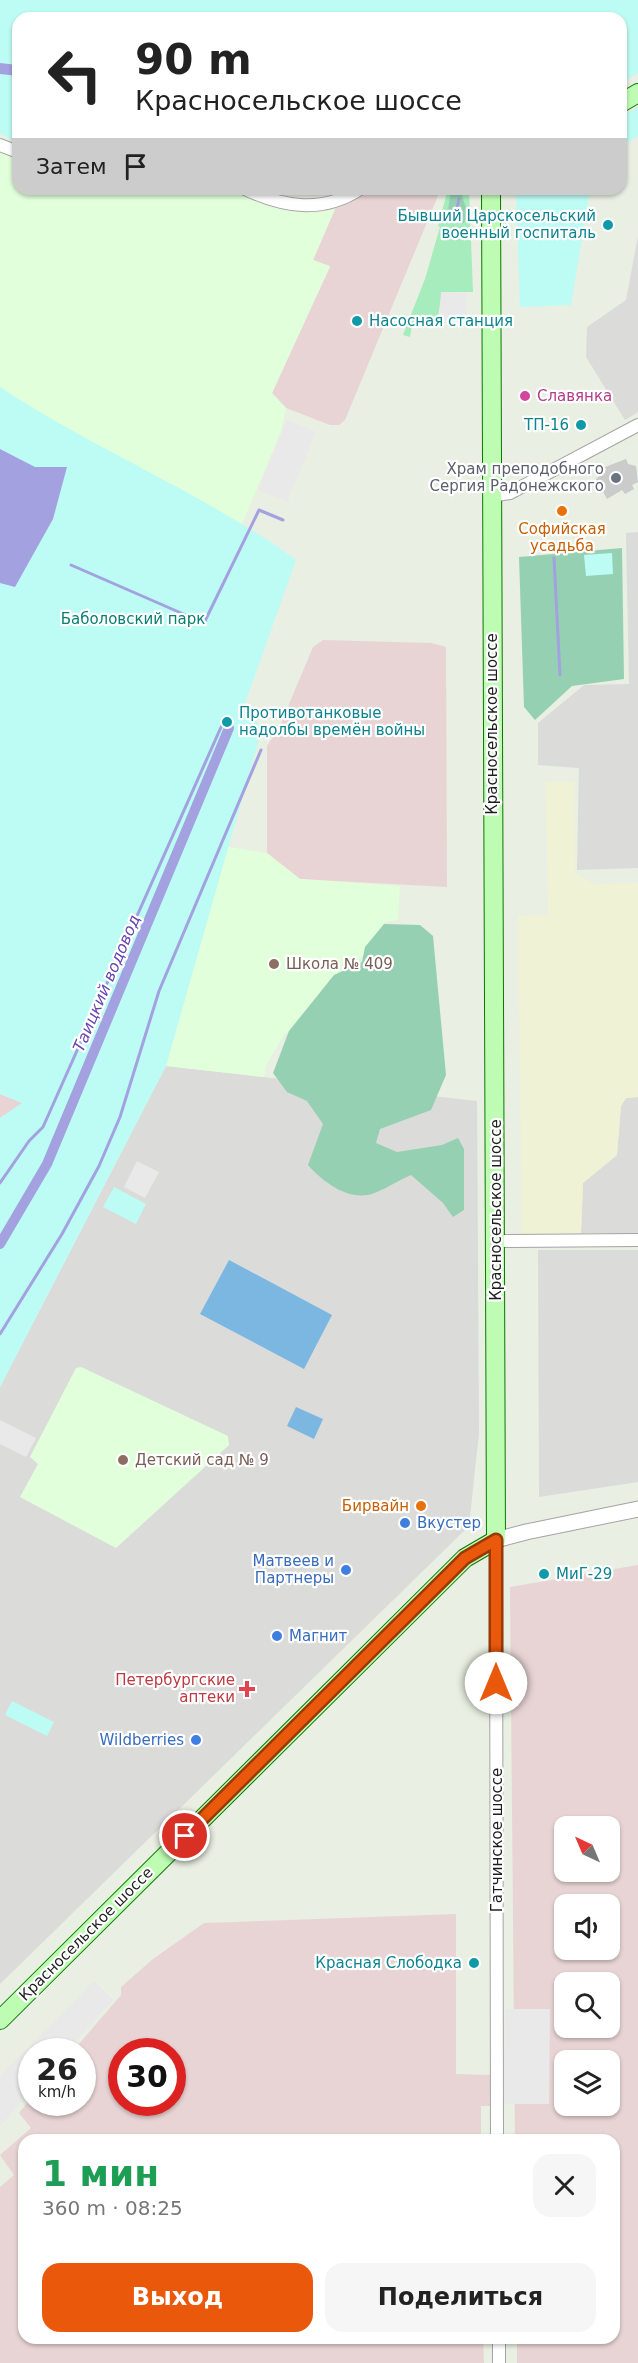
<!DOCTYPE html>
<html lang="ru">
<meta charset="utf-8">
<style>
body{margin:0;font-family:"DejaVu Sans",sans-serif;background:#f6f6f6;color:#222;height:100vh;display:flex;flex-direction:column;font-size:22px;white-space:nowrap}
*{box-sizing:border-box;margin:0}
p{font-size:20px;color:#767676}
.icon{flex:none;width:33px;height:33px;fill:none;stroke:currentColor;stroke-width:2;stroke-linecap:round;stroke-linejoin:round}
.map{position:relative;flex:1;overflow:hidden}
.panel{position:absolute;left:18px;top:2134px;width:602px;height:210px;display:flex;flex-direction:column;background:#fff;border-radius:18px;box-shadow:0 2px 4px #0004}
.panel>*{flex:none}
.hud{position:absolute;left:12px;top:12px;width:615px;height:183px;border-radius:18px;box-shadow:0 2px 4px #0004;background:#fff;color:#222;overflow:hidden}
.needle{width:39px;rotate:316deg}
.fabs{position:absolute;left:554px;top:1816px;display:grid;gap:12px}
.fabs a{display:grid;place-items:center;width:66px;height:66px;border-radius:12px;background:#fff;box-shadow:0 2px 4px #0004;font-size:30px}
.speed{position:absolute;left:18px;top:2038px;display:flex;gap:12px;font-size:30px;font-weight:700;text-align:center}
.speed>*{display:grid;place-content:center;width:78px;height:78px;border-radius:50%;background:#fff;box-shadow:0 2px 4px #0004;line-height:1}
.speed small{font-size:15px;font-weight:400}
.speed .limit{border:9px solid #d22;background:#fff;color:#111}
.pin{position:absolute;display:grid;place-items:center;width:51px;height:51px;color:#fff;margin:-26px;border:3px solid #fff;border-radius:50%;box-shadow:0 2px 6px #0007}
.me{position:absolute;width:66px;margin:-33px;rotate:0deg;stroke-linejoin:round;filter:drop-shadow(0 0 4px #0008)}
.turn{display:flex;align-items:center;gap:21px;height:126px;padding:0 24px;font-size:27px}
.turn .icon{width:78px;height:78px;stroke-width:2.5}
.turn b{display:block;font-size:42px;line-height:51px}
.then{display:flex;align-items:center;height:57px;padding:0 24px;background:#0003;gap:12px;font-size:22px}
.round{display:grid;place-items:center;flex:none;width:63px;height:63px;border-radius:18px;background:#f6f6f6}
.summary{display:flex;align-items:center;justify-content:space-between;height:102px;padding:0 24px}
h1{font-size:36px;font-weight:800;line-height:45px;color:#1e9e55}
.button{display:flex;gap:12px;margin-top:auto;padding:12px 24px}
.button a{flex:1;height:69px;border-radius:18px;background:#ea580c;color:#fff;font-size:24px;font-weight:800;line-height:69px;text-align:center}
.button a+a{background:#f6f6f6;color:#222}
.map>svg:first-child{display:block}
.residential{fill:#dbdbda}
.industrial{fill:#e8d4d4;fill-rule:evenodd}
.education{fill:#e2ffdb}
.religious{fill:#cbcbcb}
.military{fill:#eff2d5}
.grass{fill:#a6ecbc}
.forest{fill:#95d0b3}
.park{fill:#bdfcf4}
.pitch{fill:#7cb7e2}
.parking{fill:#e9e9e9}
.water{fill:#a3a1df}
.lines{fill:none;stroke-linecap:round;stroke-linejoin:round}
.stream{stroke:#a3a1df;stroke-width:3}
.canal{stroke:#a3a1df;stroke-width:10}
.minor-casing{stroke:#a4a4a4;stroke-width:14}
.tertiary-casing{stroke:#a4a4a4;stroke-width:17}
.secondary-casing{stroke:#0b7800;stroke-width:20}
.minor{stroke:#fff;stroke-width:12}
.tertiary{stroke:#fff;stroke-width:15}
.secondary{stroke:#befcb3;stroke-width:18}
.route-casing{stroke:#983908;stroke-width:15}
.route{stroke:#ea580c;stroke-width:10}
.culture-dot{fill:#0f9aa8;stroke:#fff;stroke-width:2}
.hotel-dot{fill:#d1479c;stroke:#fff;stroke-width:2}
.worship-dot{fill:#6b7280;stroke:#fff;stroke-width:2}
.food-dot{fill:#e8710a;stroke:#fff;stroke-width:2}
.education-dot{fill:#8d6e63;stroke:#fff;stroke-width:2}
.shop-dot{fill:#3f7fe0;stroke:#fff;stroke-width:2}
.health-dot{fill:#e0444e;stroke:#fff;stroke-width:2}
.labels{text-anchor:middle;stroke-width:4.5;stroke-linejoin:round;paint-order:stroke}
.culture-label{font-size:15px;fill:#0d838f;stroke:#fff;text-anchor:end}
.hotel-label{font-size:15px;fill:#b23c85;stroke:#fff;text-anchor:start}
.worship-label{font-size:15px;fill:#5b616d;stroke:#fff;text-anchor:end}
.food-label{font-size:15px;fill:#c56008;stroke:#fff}
.park-label{font-size:15px;fill:#078072;stroke:#fff}
.street-label{font-size:15px;fill:#1d1d1d;stroke:#fff}
.education-label{font-size:15px;fill:#785e54;stroke:#fff;text-anchor:start}
.shop-label{font-size:15px;fill:#366cbe;stroke:#fff;text-anchor:start}
.health-label{font-size:15px;fill:#be3a42;stroke:#fff;text-anchor:end}
.water-label{font-size:16px;font-style:italic;fill:#6646b1;stroke:#fff}
</style>
<div class="map">
<svg width="638" height="2363" viewBox="0 0 638 2363">
<rect width="100%" height="100%" fill="#e9efe2"/>
<!-- residential -->
<path class="residential" d="M638,236V412L625,420L586,357L587,327L626,300Z
M638,532V868L577,870L579,768L538,765V723L584,685L629,684L626,533Z
M166,1066L477,1101L479,1433L469,1526L0,1984V1387Z
M638,1097V1233H581L583,1183L617,1155L621,1106L626,1098Z
M538,1250H638V1482L539,1497Z"/>
<!-- industrial -->
<path class="industrial" d="M374,189L440,191L345,420L339,425H330L286,408L272,393L330,267L313,260L335,209Z
M323,640L431,643L446,647L447,887L300,879L267,853V746L279,728L313,647Z
M0,1094L23,1103L0,1118Z
M638,1565V2363H517V2339L614,2338V2140H515L510,1587ZM564,1827H609V1872H564ZM564,1905H609V1950H564ZM564,1983H609V2028H564ZM564,2061H609V2106H564Z
M456,1914V2074L490,2075V2106H481V2140H24V2338L483,2339L484,2363H0V2187L14,2175L0,2155L31,2128L19,2113L31,2098L32,2103H82V2052H72L121,1995V1987L153,1959L204,1923ZM122,2052H172V2103H122Z"/>
<!-- education -->
<path class="education" d="M0,151L18,158V189H231L268,207L317,213L335,209L313,260L330,266L272,393L286,408L281,431L242,524L52,421L0,387Z
M228,847L267,853L300,879L400,886L398,920L384,922L376,944L331,983V1024L285,1033L266,1066L264,1077L166,1066Z
M81,1367L228,1436L229,1445L116,1548L20,1497L38,1464L30,1457L76,1368Z"/>
<!-- religious -->
<path class="religious" d="M626,459L628,464L636,466L638,482L632,485L634,489L625,494L622,490L607,499L596,479L606,470L605,467Z"/>
<!-- military -->
<path class="military" d="M546,782H574L575,873L594,884L638,883V1097L626,1098L621,1106L617,1155L583,1183L581,1233L522,1234L518,916L548,915Z"/>
<!-- grass -->
<path class="grass" d="M448,189H469L473,292H442L437,323L412,325L410,337L403,335L425,279L440,227L438,226Z"/>
<!-- forest -->
<path class="forest" d="M451,189H462C460,201 472,210 464,223L460,222L448,210Z
M622,548L624,679L572,686L535,720L524,707L519,557Z
M384,924L420,925L433,936L446,1075L431,1110L380,1129L376,1143L397,1152L442,1145L458,1138L464,1149V1210L453,1217L443,1203L411,1175C399,1180 389,1187 377,1192C352,1204 324,1183 308,1165L323,1124L307,1101L287,1092L273,1073L289,1031L334,975L362,962L365,947Z"/>
<!-- park -->
<path class="park" d="M0,0H638V73L621,83V18H18V144L0,133Z
M638,107V136L621,146V117Z
M266,189H327L296,194Z
M546,189H590L571,305L520,307L516,191Z
M0,387C95,450 204,493 296,560L244,706L262,729L166,1066L0,1387V1118L22,1103L0,1094Z
M612,553L613,574L586,576L584,555Z
M114,1187L146,1204L136,1224L103,1207Z
M12,1701L54,1722L47,1736L5,1715Z"/>
<!-- pitch -->
<path class="pitch" d="M229,1260L332,1315L304,1369L200,1314Z
M296,1407L323,1419L314,1439L287,1426Z"/>
<!-- parking -->
<path class="parking" d="M441,292L466,293L467,320H439Z
M287,420L316,432L287,502L258,490Z
M137,1161L159,1172L145,1198L124,1187Z
M0,1420L36,1438L26,1457L0,1444Z
M94,1981L113,2000L66,2052H32L31,2091L0,2126V2076Z
M505,2009H550L549,2104H504Z"/>
<!-- water -->
<path class="water" d="M0,63L18,65V76L0,74Z
M0,449L35,467H67L53,519L15,587L0,583Z"/>
<g class="lines">
<!-- stream -->
<path class="stream" d="M457,208L459,199
M554,558L560,675
M71,565L204,623L259,510L283,520
M0,1183L29,1141L43,1127L222,725
M0,1334L62,1234L99,1166L120,1117L159,991L261,750"/>
<!-- canal -->
<path class="canal" d="M0,1244L47,1164L229,728"/>
<defs>
<path id="minor" d="M0,145L18,152
M245,189C283,207 322,214 360,189
M492,496L510,493L638,425
M496,1241L638,1240
M496,1540L497,2140
M499,2338V2363"/>
<path id="tertiary" d="M496,1540L526,1532L638,1509"/>
<path id="secondary" d="M621,103L638,93
M0,2020L465,1558L496,1540L491,189"/>
</defs>
<!-- minor casing -->
<use href="#minor" class="minor-casing"/>
<!-- tertiary casing -->
<use href="#tertiary" class="tertiary-casing"/>
<!-- secondary casing -->
<use href="#secondary" class="secondary-casing"/>
<!-- minor -->
<use href="#minor" class="minor"/>
<!-- tertiary -->
<use href="#tertiary" class="tertiary"/>
<!-- secondary -->
<use href="#secondary" class="secondary"/>
</g>
<g class="lines">
<defs>
<path id="route" d="M185,1836L465,1558L496,1540V1683"/>
</defs>
<!-- route casing -->
<use href="#route" class="route-casing"/>
<!-- route -->
<use href="#route" class="route"/>
</g>
<!-- markers -->
<g class="culture-dot">
<circle cx="608" cy="225" r="6"/>
<circle cx="357" cy="321" r="6"/>
<circle cx="581" cy="425" r="6"/>
<circle cx="227" cy="722" r="6"/>
<circle cx="544" cy="1574" r="6"/>
<circle cx="474" cy="1963" r="6"/>
</g>
<circle class="hotel-dot" cx="525" cy="396" r="6"/>
<circle class="worship-dot" cx="616" cy="478" r="6"/>
<g class="food-dot">
<circle cx="562" cy="511" r="6"/>
<circle cx="421" cy="1506" r="6"/>
</g>
<g class="education-dot">
<circle cx="274" cy="964" r="6"/>
<circle cx="123" cy="1460" r="6"/>
</g>
<g class="shop-dot">
<circle cx="405" cy="1523" r="6"/>
<circle cx="346" cy="1570" r="6"/>
<circle cx="277" cy="1636" r="6"/>
<circle cx="196" cy="1740" r="6"/>
</g>
<path class="health-dot" d="M244 1680h6v6h6v6h-6v6h-6v-6h-6v-6h6z"/>
<g class="labels">
<!-- culture labels -->
<g class="culture-label">
<text x="596" y="221">Бывший Царскосельский<tspan x="596" dy="17">военный госпиталь</tspan></text>
<text x="369" y="326" text-anchor="start">Насосная станция</text>
<text x="569" y="430">ТП-16</text>
<text x="239" y="718" text-anchor="start">Противотанковые<tspan x="239" dy="17">надолбы времён войны</tspan></text>
<text x="556" y="1579" text-anchor="start">МиГ-29</text>
<text x="462" y="1968">Красная Слободка</text>
</g>
<!-- hotel labels -->
<g class="hotel-label">
<text x="537" y="401">Славянка</text>
</g>
<!-- worship labels -->
<g class="worship-label">
<text x="604" y="474">Храм преподобного<tspan x="604" dy="17">Сергия Радонежского</tspan></text>
</g>
<!-- food labels -->
<g class="food-label">
<text x="562" y="534">Софийская<tspan x="562" dy="17">усадьба</tspan></text>
<text x="409" y="1511" text-anchor="end">Бирвайн</text>
</g>
<!-- park labels -->
<g class="park-label">
<text x="133" y="624">Баболовский парк</text>
</g>
<!-- street labels -->
<g class="street-label">
<text transform="translate(492 724) rotate(-90)" y="5">Красносельское шоссе</text>
<text transform="translate(496 1210) rotate(-90)" y="5">Красносельское шоссе</text>
<text transform="translate(497 1840) rotate(-90)" y="5">Гатчинское шоссе</text>
<text transform="translate(86 1934) rotate(-45)" y="5">Красносельское шоссе</text>
</g>
<!-- education labels -->
<g class="education-label">
<text x="286" y="969">Школа № 409</text>
<text x="135" y="1465">Детский сад № 9</text>
</g>
<!-- shop labels -->
<g class="shop-label">
<text x="417" y="1528">Вкустер</text>
<text x="334" y="1566" text-anchor="end">Матвеев и<tspan x="334" dy="17">Партнеры</tspan></text>
<text x="289" y="1641">Магнит</text>
<text x="184" y="1745" text-anchor="end">Wildberries</text>
</g>
<!-- health labels -->
<g class="health-label">
<text x="235" y="1685">Петербургские<tspan x="235" dy="17">аптеки</tspan></text>
</g>
<!-- water labels -->
<g class="water-label">
<text transform="translate(106 983) rotate(-67)" y="6">Таицкий водовод</text>
</g>
</g>
</svg>
<div class="fabs">
<a><svg class="needle" viewBox="-14 -14 28 28"><path d="M0-13l5 13h-10z" fill="#e53935"/><path d="M0 13l5-13h-10z" fill="#767676"/></svg></a>
<a><svg class="icon" aria-label="sound" viewBox="0 0 24 24"><path d="M4 9h4l5-4v14l-5-4H4zM17 9q2 3 0 6"/></svg></a>
<a><svg class="icon" aria-label="search" viewBox="0 0 24 24"><circle cx="10" cy="10" r="6"/><path d="M15 15l6 6"/></svg></a>
<a><svg class="icon" aria-label="layers" viewBox="0 0 24 24"><path d="M12 4l9 5-9 5-9-5zM3 14l9 5 9-5"/></svg></a>
</div>
<div class="speed"><div>26<small>km/h</small></div><div class="limit">30</div></div>
<div class="pin" style="left:185px;top:1836px;background:#d93025"><svg class="icon" aria-label="arrive" viewBox="0 0 24 24"><path d="M6 21V4h12l-3 4 3 4H6"/></svg></div>
<svg class="me" style="left:496px;top:1683px" viewBox="-20 -20 40 40"><circle r="19" fill="#fff"/><path d="M0-13L10 11 0 6-10 11z" fill="#ea580c"/></svg>
<div class="hud">
<div class="turn"><svg class="icon" aria-label="left" viewBox="0 0 24 24"><path d="M17 20v-9H6M10 6l-5 5 5 5"/></svg><div><b>90 m</b>Красносельское шоссе</div></div>
<div class="then">Затем<svg class="icon" aria-label="arrive" viewBox="0 0 24 24"><path d="M6 21V4h12l-3 4 3 4H6"/></svg></div>
</div>
<section class="panel">
<div class="summary"><div><h1>1 мин</h1><p>360 m · 08:25</p></div><a class="round"><svg class="icon" aria-label="close" viewBox="0 0 24 24"><path d="M6 6l12 12M18 6L6 18"/></svg></a></div>
<div class="button"><a>Выход</a><a>Поделиться</a></div>
</section>
</div>
